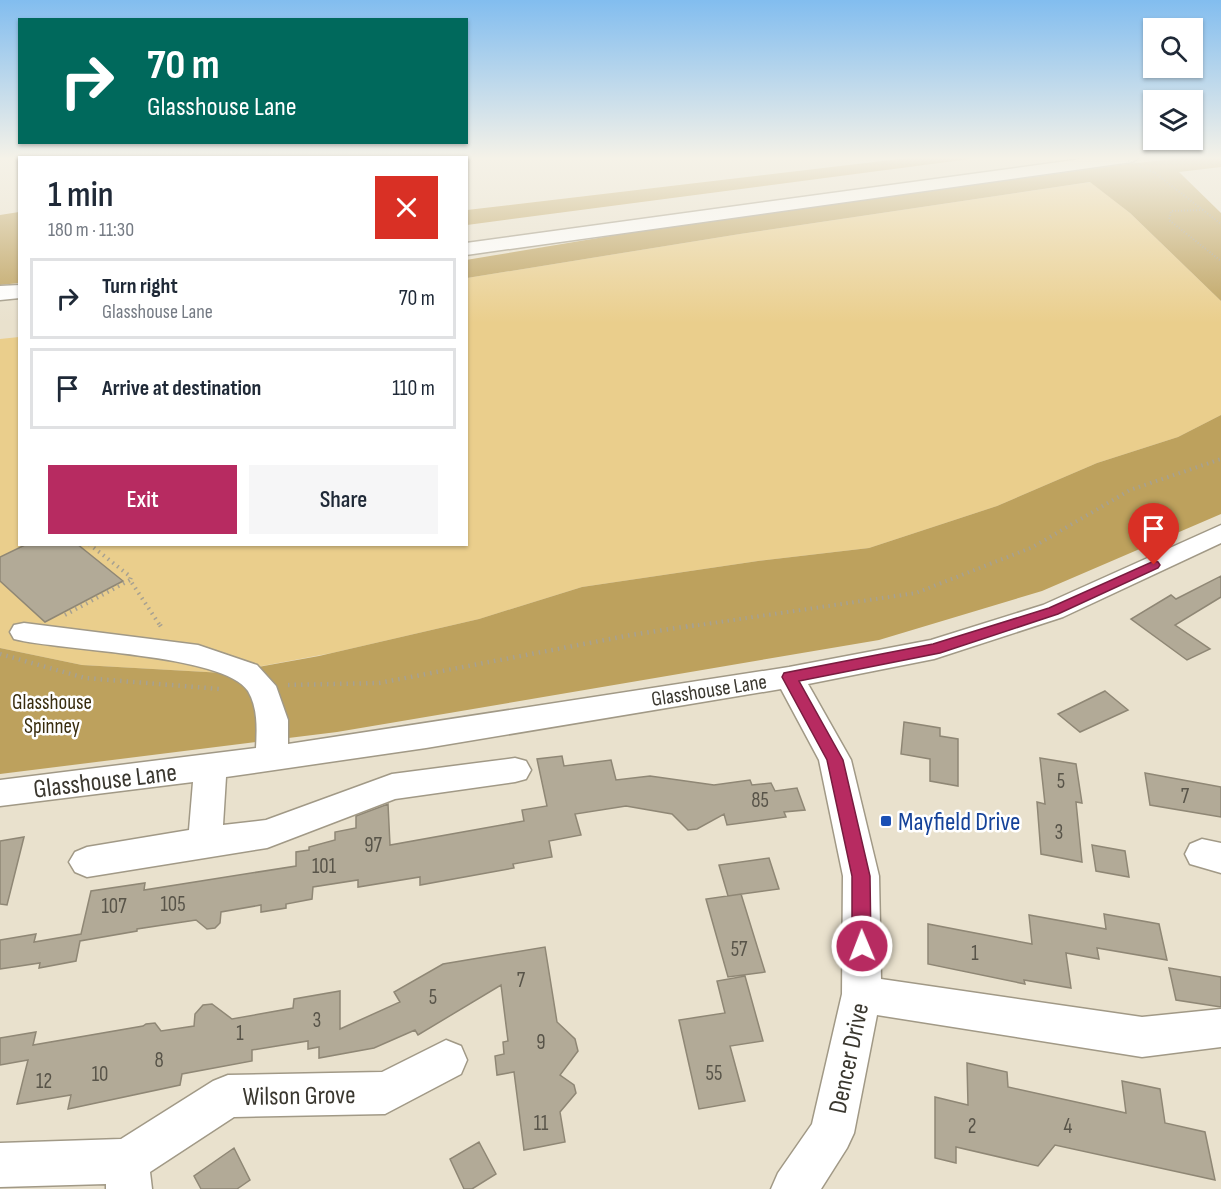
<!DOCTYPE html>
<meta charset="utf-8">
<style>
body{margin:0;font-family:"Sofia Sans Condensed",sans-serif;background:#f6f6f7;color:#1f2937;height:100vh;display:flex;flex-direction:column;font-size:22px;white-space:nowrap}
*{box-sizing:border-box;margin:0}
p{font-size:20px;color:#747a83}
.icon{flex:none;width:33px;height:33px;fill:none;stroke:currentColor;stroke-width:2;stroke-linecap:round;stroke-linejoin:round}
.map{position:relative;flex:1;overflow:hidden}
.sheet{position:absolute;left:18px;top:156px;width:450px;height:390px;display:flex;flex-direction:column;background:#fff;border-radius:0px;box-shadow:0 2px 4px #0004}
.sheet>*{flex:none}
.banner{position:absolute;left:18px;top:18px;width:450px;height:126px;border-radius:0px;box-shadow:0 2px 4px #0004;background:#00695c;color:#fff;overflow:hidden}
.fabs{position:absolute;left:1143px;top:18px;display:grid;gap:12px}
.fabs a{display:grid;place-items:center;width:60px;height:60px;border-radius:0px;background:#fff;box-shadow:0 2px 4px #0004;font-size:30px}
.pin{position:absolute;display:grid;place-items:center;width:51px;height:51px;color:#fff;margin:-62px -26px;border-radius:50% 50% 50% 0;rotate:-45deg;box-shadow:0 0 6px #0007}
.pin .icon{rotate:45deg}
.me{position:absolute;width:66px;margin:-33px;rotate:359deg;stroke-linejoin:round;filter:drop-shadow(0 0 4px #0008)}
.turn{display:flex;align-items:center;gap:21px;height:126px;padding:0 30px;font-size:27px}
.turn .icon{width:78px;height:78px;stroke-width:2.5}
.turn b{display:block;font-size:42px;line-height:51px}
.round{display:grid;place-items:center;flex:none;width:63px;height:63px;border-radius:0px;background:#f6f6f7}
.summary{display:flex;align-items:center;justify-content:space-between;height:102px;padding:0 30px}
h1{font-size:36px;font-weight:600;line-height:45px}
.primary-button{display:flex;gap:12px;margin-top:auto;padding:12px 30px}
.primary-button a{flex:1;height:69px;border-radius:0px;background:#b72b61;color:#fff;font-size:24px;font-weight:600;line-height:69px;text-align:center}
.primary-button a+a{background:#f6f6f7;color:#1f2937}
ul{padding:0;list-style:none}
li{display:flex;align-items:center;gap:18px;height:81px;margin:0 12px 9px;padding:0 18px;border:3px solid #e0e1e3;border-radius:0px}
li div{flex:1}
li b{display:block;font-size:22px}
li em{font-style:normal}
.map>svg:first-child{display:block}
.green{fill:#eace8c}
.forest{fill:#bda15d}
.building{fill:#b2aa97;stroke:#8f8775;stroke-width:1.5}
.lines{fill:none;stroke-linecap:round;stroke-linejoin:round}
.minor-casing{stroke:#a19986;stroke-width:3}
.highway-casing{stroke:#a19986;stroke-width:3}
.path-far2{stroke:#a7a191;stroke-width:2;stroke-dasharray:1 2;stroke-linecap:butt}
.path-far1{stroke:#a7a191;stroke-width:4;stroke-dasharray:1.5 4.5;stroke-linecap:butt}
.path{stroke:#a7a191;stroke-width:4.5;stroke-dasharray:1.5 5;stroke-linecap:butt}
.minor{fill:#fff;fill-rule:evenodd}
.highway{fill:#fff;fill-rule:evenodd}
.path-bridge{stroke:#a7a191;stroke-width:2;stroke-dasharray:1 2;stroke-linecap:butt}
.route{fill:#b72b61;stroke:#771c3f;stroke-width:1.5}
.transit-dot{fill:#1a4fb4;stroke:#fff;stroke-width:2}
.labels{text-anchor:middle;stroke-width:5;stroke-linejoin:round;paint-order:stroke}
.street-label{font-size:21px;fill:#3a372f;stroke:#fff}
.park-label{font-size:21px;fill:#392d0e;stroke:#fff}
.near-number-label{font-size:21px;fill:#585449}
.near-street-label{font-size:26px;fill:#3a372f;stroke:#fff}
.near-transit-label{font-size:26px;fill:#164399;stroke:#fff;text-anchor:start}
</style>
<div class="map">
<svg width="1221" height="1189" viewBox="0 0 1221 1189">
<rect width="100%" height="100%" fill="#e9e1cd"/>
<!-- green -->
<path class="green" d="M1091,182L1130,213L1221,301V415L1178,437L1097,463L997,506L869,548L758,561L582,587L479,619L332,653L224,673L82,665L0,648V339L19,337L20,544H466L467,278L740,234Z"/>
<!-- forest -->
<path class="forest" d="M916,157H985L467,225V210Z
M1193,157H1221V167L1179,172L1221,213V301L1130,213L1090,182L740,234L467,278L466,260L658,228L1127,164Z
M19,212V283L0,285V215Z
M1221,415V514L1042,591L879,640L337,732L0,774V648L82,665L224,673L319,656L479,619L582,587L758,561L869,548L997,506L1097,463L1178,437Z"/>
<!-- building -->
<path class="building" d="M27,544H77L123,581L45,622L0,581V557Z
M1221,576V597L1175,625L1210,649L1187,660L1131,619L1171,595L1176,599Z
M1105,691L1128,710L1080,732L1058,714Z
M904,722L940,728V736L958,739V786L930,781V759L901,754Z
M562,756L564,766L611,760L616,780L650,776L714,785L750,780L752,785L771,783L775,791L797,788L805,810L784,812L786,817L727,825L724,814L697,829L688,830L672,814L626,806L575,814L581,835L549,841L552,857L513,864L514,868L420,885V877L358,887V880L313,887L312,899L286,904V908L261,912V905L221,912L220,923L215,928L207,929L196,920L137,929V931L80,941L76,961L39,968L40,963L0,969V940L36,934L34,942L81,934L91,891L145,883L144,890L296,866V852L309,850V847L335,840V832L356,828V816L388,804L390,845L524,821L522,810L547,806L537,759Z
M1040,758L1076,764L1082,803L1076,802L1082,862L1041,854L1037,802L1045,804Z
M1145,773L1221,787V817L1150,805Z
M24,837L7,905L0,904V841Z
M1092,845L1125,851L1129,877L1096,871Z
M769,858L779,889L728,896L719,865Z
M741,894L765,972L728,977L706,899Z
M1104,914L1159,924L1167,960L1097,948L1099,959L1066,953L1071,988L1024,980L1025,984L928,964V924L1032,944L1029,915L1106,929Z
M545,947L557,1022L575,1039L578,1051L560,1075L574,1085L576,1093L560,1112L565,1142L524,1150L514,1072L497,1075L495,1056L504,1054L503,1042L508,1041L501,985L418,1035L415,1030L374,1048L319,1058V1047L308,1049V1041L252,1050V1061L182,1074L180,1085L68,1109L71,1095L17,1104L28,1060L0,1065V1038L36,1032L33,1045L143,1026L146,1024L155,1023L161,1031L194,1026L195,1014L203,1005L212,1004L232,1019L293,1008L294,999L340,991V1029L400,1002L394,992L443,964Z
M1169,968L1221,977V1007L1176,1000Z
M745,976L763,1041L730,1046L745,1101L699,1109L679,1020L725,1013L717,981Z
M967,1063L1007,1072L1008,1087L1126,1113L1122,1081L1160,1089L1165,1123L1205,1132L1215,1180L1055,1145L1038,1166L956,1147V1163L935,1158V1097L968,1105Z
M479,1142L496,1174L472,1189H464L450,1159Z
M234,1148L250,1180L237,1189H201L194,1176Z"/>
<g class="lines">
<defs>
<path id="minor" d="M1221,525V543L1063,617L934,659L808,684L851,760L879,876L881,979L1142,1017L1221,1009V1047L1142,1057L877,1015L854,1133L847,1148L821,1189H771L778,1173L812,1124L842,994L843,876L819,760L781,689L426,748L226,777L223,825L266,820L392,774L515,758L526,761L531,770L526,779L515,782L395,799L267,848L87,877L75,872L69,862L75,852L87,847L189,830L193,782L0,806V780L256,748C257,729 258,708 248,691C225,654 60,651 14,639L10,632L14,625L24,623L198,645L257,665L276,686L288,720V744L789,667L931,640L1043,605Z
M1202,839L1221,843V873L1190,864L1185,854L1190,844Z
M446,1040L461,1046L467,1060L461,1074L385,1114L234,1117L150,1172L152,1189H106V1184L0,1187V1143L121,1139L213,1081L228,1075L382,1072Z"/>
<path id="highway" d="M1096,157H1140L1132,162L466,255V243Z
M20,285V298L0,300V286Z"/>
</defs>
<!-- minor casing -->
<use href="#minor" class="minor-casing"/>
<!-- highway casing -->
<use href="#highway" class="highway-casing"/>
<!-- path-far2 -->
<path class="path-far2" d="M1155,173L1221,224
M1203,210L1171,211L1169,220L1221,261"/>
<!-- path-far1 -->
<path class="path-far1" d="M89,544L131,577L130,580L161,627
M65,615L130,580
M686,627L916,593L1033,547L1130,490L1221,459"/>
<!-- path -->
<path class="path" d="M160,625L162,628
M0,654L85,678L220,689
M288,685L379,683L631,635L696,625"/>
<!-- minor -->
<use href="#minor" class="minor"/>
<!-- highway -->
<use href="#highway" class="highway"/>
<!-- path-bridge -->
<path class="path-bridge" d="M1120,157L1155,173"/>
</g>
<!-- sky -->
<linearGradient id="sky" x2="0" y2="1"><stop stop-color="#82bdef"/><stop offset="0.49" stop-color="#f5f2e8"/><stop offset="1" stop-color="#f5f2e8" stop-opacity="0"/></linearGradient>
<rect width="1221" height="323" fill="url(#sky)"/>
<!-- route -->
<path class="route" d="M1154,561L1158,562L1160,565L1158,568L1058,614L940,653L799,681L843,760L870,876L871,946L868,953L862,955L855,953L852,946V876L827,760L782,677L784,673L933,644L1049,608Z"/>
<!-- markers -->
<rect class="transit-dot" x="880" y="815" width="12" height="12" rx="3"/>
<g class="labels">
<!-- street labels -->
<g class="street-label">
<text transform="translate(709 690) rotate(-9)" y="7">Glasshouse Lane</text>
</g>
<!-- park labels -->
<g class="park-label">
<text x="52" y="709">Glasshouse<tspan x="52" dy="24">Spinney</tspan></text>
</g>
<!-- near-number labels -->
<g class="near-number-label">
<text x="1061" y="788">5</text>
<text x="1185" y="803">7</text>
<text x="760" y="807">85</text>
<text x="1059" y="839">3</text>
<text x="373" y="852">97</text>
<text x="324" y="873">101</text>
<text x="173" y="911">105</text>
<text x="114" y="913">107</text>
<text x="739" y="956">57</text>
<text x="975" y="960">1</text>
<text x="521" y="987">7</text>
<text x="433" y="1004">5</text>
<text x="317" y="1027">3</text>
<text x="240" y="1040">1</text>
<text x="541" y="1049">9</text>
<text x="159" y="1067">8</text>
<text x="714" y="1080">55</text>
<text x="100" y="1081">10</text>
<text x="44" y="1088">12</text>
<text x="541" y="1130">11</text>
<text x="972" y="1133">2</text>
<text x="1068" y="1133">4</text>
</g>
<!-- near-street labels -->
<g class="near-street-label">
<text transform="translate(105 780) rotate(-7)" y="9">Glasshouse Lane</text>
<text transform="translate(848 1058) rotate(-78)" y="9">Dencer Drive</text>
<text transform="translate(299 1095) rotate(-1)" y="9">Wilson Grove</text>
</g>
<!-- near-transit labels -->
<g class="near-transit-label">
<text x="898" y="830">Mayfield Drive</text>
</g>
</g>
</svg>
<div class="fabs">
<a><svg class="icon" aria-label="search" viewBox="0 0 24 24"><circle cx="10" cy="10" r="6"/><path d="M15 15l6 6"/></svg></a>
<a><svg class="icon" aria-label="layers" viewBox="0 0 24 24"><path d="M12 4l9 5-9 5-9-5zM3 14l9 5 9-5"/></svg></a>
</div>
<div class="pin" style="left:1154px;top:565px;background:#d93025"><svg class="icon" aria-label="arrive" viewBox="0 0 24 24"><path d="M6 21V4h12l-3 4 3 4H6"/></svg></div>
<svg class="me" style="left:862px;top:946px" viewBox="-20 -20 40 40"><circle r="17" fill="#b72b61" stroke="#fff" stroke-width="3"/><path d="M0-11L8 9 0 5-8 9z" fill="#fff"/></svg>
<div class="banner">
<div class="turn"><svg class="icon" aria-label="right" viewBox="0 0 24 24"><path d="M7 20v-9h11M14 6l5 5-5 5"/></svg><div><b>70 m</b>Glasshouse Lane</div></div>
</div>
<section class="sheet">
<div class="summary"><div><h1>1 min</h1><p>180 m · 11:30</p></div><a class="round" style="background:#d93025;color:#fff"><svg class="icon" aria-label="close" viewBox="0 0 24 24"><path d="M6 6l12 12M18 6L6 18"/></svg></a></div>
<ul>
<li><svg class="icon" aria-label="right" viewBox="0 0 24 24"><path d="M7 20v-9h11M14 6l5 5-5 5"/></svg><div><b>Turn right</b><p>Glasshouse Lane</p></div><em>70 m</em></li>
<li><svg class="icon" aria-label="arrive" viewBox="0 0 24 24"><path d="M6 21V4h12l-3 4 3 4H6"/></svg><div><b>Arrive at destination</b></div><em>110 m</em></li>
</ul>
<div class="primary-button"><a>Exit</a><a>Share</a></div>
</section>
</div>
